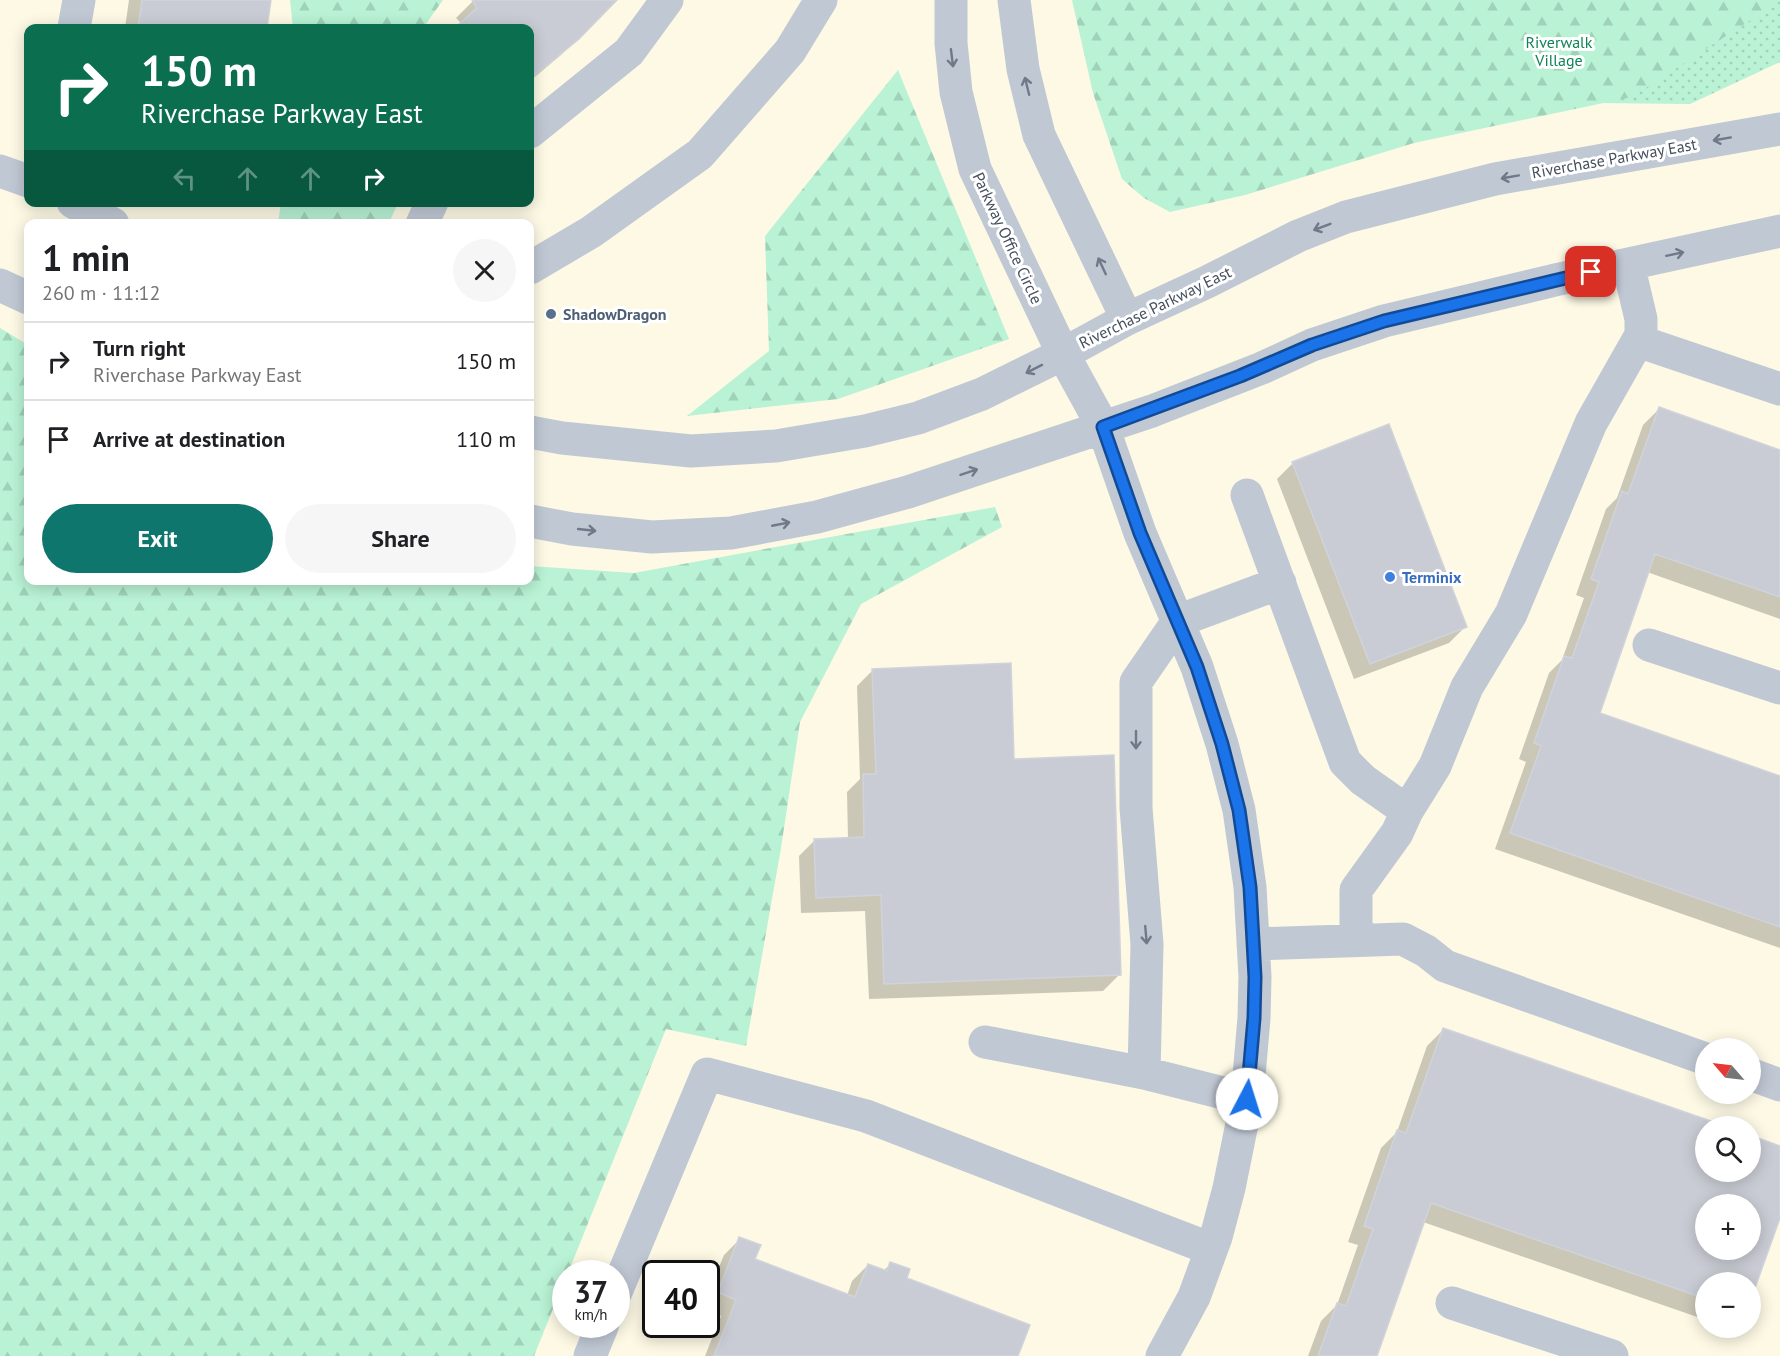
<!DOCTYPE html>
<meta charset="utf-8">
<style>
body{margin:0;font-family:"PT Sans",sans-serif;background:#f6f6f6;color:#202124;height:100vh;display:flex;flex-direction:column;font-size:22px;white-space:nowrap}
*{box-sizing:border-box;margin:0}
p{font-size:20px;color:#757577}
.icon{flex:none;width:33px;height:33px;fill:none;stroke:currentColor;stroke-width:2;stroke-linecap:round;stroke-linejoin:round}
.map{position:relative;flex:1;overflow:hidden}
.drawer{position:absolute;left:24px;top:219px;width:510px;height:366px;display:flex;flex-direction:column;background:#fff;border-radius:12px;box-shadow:0 3px 15px #0003}
.drawer>*{flex:none}
.banner{position:absolute;left:24px;top:24px;width:510px;height:183px;border-radius:12px;box-shadow:0 3px 15px #0003;background:#0b6e4f;color:#fff;overflow:hidden}
.needle{width:39px;rotate:298deg}
.fabs{position:absolute;left:1695px;top:1038px;display:grid;gap:12px}
.fabs a{display:grid;place-items:center;width:66px;height:66px;border-radius:50%;background:#fff;box-shadow:0 3px 15px #0003;font-size:30px}
.speed{position:absolute;left:552px;top:1260px;display:flex;gap:12px;font-size:30px;font-weight:700;text-align:center}
.speed>*{display:grid;place-content:center;width:78px;height:78px;border-radius:50%;background:#fff;box-shadow:0 3px 15px #0003;line-height:1}
.speed small{font-size:15px;font-weight:400}
.speed .limit{border:3px solid #111;border-radius:9px;background:#fff;color:#111}
.pin{position:absolute;display:grid;place-items:center;width:51px;height:51px;color:#fff;margin:-26px;border-radius:12px;box-shadow:0 3px 9px #0006}
.me{position:absolute;width:66px;margin:-33px;rotate:5deg;stroke-linejoin:round;filter:drop-shadow(0 0 4px #0008)}
.turn{display:flex;align-items:center;gap:21px;height:126px;padding:0 18px;font-size:27px}
.turn .icon{width:78px;height:78px;stroke-width:2.5}
.turn b{display:block;font-size:42px;line-height:51px}
.lanes{display:flex;align-items:center;height:57px;padding:0 18px;background:#0003;justify-content:center;gap:30px;direction:ltr}
.lanes .off{opacity:.35}
.round{display:grid;place-items:center;flex:none;width:63px;height:63px;border-radius:32px;background:#f6f6f6}
.overview{display:flex;align-items:center;justify-content:space-between;height:102px;padding:0 18px}
h1{font-size:36px;font-weight:800;line-height:45px}
.primary-button{display:flex;gap:12px;margin-top:auto;padding:12px 18px}
.primary-button a{flex:1;height:69px;border-radius:36px;background:#0f766e;color:#fff;font-size:24px;font-weight:800;line-height:69px;text-align:center}
.primary-button a+a{background:#f6f6f6;color:#202124}
ul{padding:0;list-style:none}
li{display:flex;align-items:center;gap:18px;height:78px;padding:0 18px;border-top:2px solid #e0e0e0}
li div{flex:1}
li b{display:block;font-size:22px}
li em{font-style:normal}
.map>svg:first-child{display:block}
.commercial{fill:#fdf9e5;fill-rule:evenodd}
.grass{fill:url(#grass-dots)}
.forest{fill:url(#forest-firs)}
.shadow{fill:#0003;fill-rule:evenodd}
.building{fill:#c9ccd4;stroke:#d1d3da;stroke-width:1.5;fill-rule:evenodd}
.lines{fill:none;stroke-linecap:round;stroke-linejoin:round}
.minor{stroke:#c0c8d4;stroke-width:33}
.oneway{stroke:#707987}
.route-casing{stroke:#114b97;stroke-width:15}
.route{stroke:#1a73e8;stroke-width:10}
.service-dot{fill:#5c6f8a;stroke:#fff;stroke-width:2}
.shop-dot{fill:#3f7fe0;stroke:#fff;stroke-width:2}
.labels{text-anchor:middle;stroke-width:6;stroke-linejoin:round;paint-order:stroke}
.park-label{font-size:16px;fill:#108356;stroke:#fff}
.street-label{font-size:16px;fill:#454f5d;stroke:#fff}
.service-label{font-size:16px;font-weight:bold;fill:#4e5e75;stroke:#fff;text-anchor:start}
.shop-label{font-size:16px;font-weight:bold;fill:#366cbe;stroke:#fff;text-anchor:start}
</style>
<div class="map">
<svg width="1780" height="1356" viewBox="0 0 1780 1356">
<defs>
<pattern id="grass-dots" width="8" height="8" patternUnits="userSpaceOnUse" patternTransform="scale(1.5)"><rect width="8" height="8" fill="#b9f2d5"/><path d="M2 2h.1M6 6h.1" fill="none" stroke="#a0d1b9" stroke-width="1.8" stroke-linecap="round"/></pattern>
<pattern id="forest-firs" width="22" height="20" patternUnits="userSpaceOnUse" patternTransform="scale(1.5)"><rect width="22" height="20" fill="#b9f2d5"/><path d="M5 1l3.5 6h-7zM16 11l3.5 6h-7z" fill="#a0d1b9"/></pattern>
</defs>
<rect width="100%" height="100%" fill="#f1eeee"/>
<!-- commercial -->
<path class="commercial" d="M0,0H1780V1356H0ZM28,28H530V202H28ZM28,224H530V580H28ZM1706,1048H1750V1094H1706ZM1706,1126H1750V1172H1706ZM1706,1204H1750V1250H1706ZM566,1274H616V1324H566ZM656,1274H706V1324H656ZM1706,1282H1750V1328H1706Z"/>
<!-- grass -->
<path class="grass" d="M1780,0V62L1690,104L1391,101Z"/>
<!-- forest -->
<path class="forest" d="M290,0H443L423,28H293Z
M1072,0H1780V1L1632,97L1414,143L1245,195L1170,212L1144,198L1122,179L1093,93Z
M898,70L1009,339L838,399L687,416L769,351L765,236Z
M281,203V202L398,203L389,223H278Z
M0,328L28,345V580H530V566L634,573L995,507L1002,527L861,604L800,722L781,848L746,1046L666,1029L568,1273L566,1274L565,1279L534,1356H0Z"/>
<!-- shadow -->
<path class="shadow" d="M129,0H269L265,28H125Z
M474,0H615L561,55L530,81V28H458L462,24L456,18Z
M1659,409L1780,451V619L1647,572L1598,714L1780,778V948L1495,849L1526,762L1519,759L1549,673L1562,660L1584,598L1576,595L1606,509L1617,498L1643,425Z
M1293,463L1465,627L1449,643L1354,679L1277,479Z
M873,670L1013,760L1119,975L1103,991L869,999L865,911L801,913L799,856L815,840L848,839L847,792L860,779L857,686Z
M1443,1030L1720,1126H1706V1172H1750L1780,1147V1214L1750,1282H1706V1320L1423,1222L1376,1356H1308L1321,1321L1337,1305L1358,1245L1348,1242L1381,1148L1397,1132L1427,1046ZM1706,1204H1750V1250H1706Z
M740,1239L753,1260L847,1296L852,1281L868,1265L883,1271L891,1264L905,1279L1016,1356H705L721,1316L706,1310V1299L724,1255Z"/>
<!-- building -->
<path class="building" d="M142,0H271L267,28H138Z
M472,0H617L579,39L530,79V28H455L477,8Z
M1659,407L1780,450V597L1655,554L1600,713L1780,776V927L1510,833L1541,746L1534,743L1564,656L1572,658L1599,582L1591,579L1622,491L1628,494Z
M1389,424L1467,627L1370,664L1292,462Z
M1011,663L1014,759L1114,755L1121,975L884,984L881,895L816,898L814,839L864,837L863,774H876L872,669Z
M1443,1028L1725,1126H1706V1172H1750V1135L1780,1146V1218L1750,1302V1282H1706V1299L1431,1203L1377,1356H1318L1337,1303L1346,1306L1373,1229L1364,1226L1397,1130L1406,1133ZM1706,1204H1750V1250H1706Z
M739,1237L761,1245L755,1259L855,1297L868,1264L887,1271L890,1262L910,1269L907,1278L1030,1325L1018,1356H714L736,1300L718,1292Z"/>
<g class="lines">
<!-- minor -->
<path class="minor" d="M951,0V43L956,92L975,169L1063,354L1103,427L1140,533L1197,667L1222,744L1239,810L1250,887L1255,977L1254,1018L1247,1099L1229,1188L1216,1237L1194,1297L1162,1356
M1014,0L1023,69L1039,135L1127,319
M74,28L79,0
M530,132L629,52L667,0
M0,171L28,181
M73,202L113,224
M422,224L432,202
M530,268L591,232L700,154L790,51L821,0
M0,285L28,298
M1638,341L1780,389
M530,432L562,438L691,451L776,446L865,431L918,418L982,394L1063,354L1127,319L1207,282L1298,236L1346,217L1495,179L1780,129
M1247,495L1345,762L1363,780L1407,811L1397,833L1356,890V940
M530,521L572,529L652,537L731,533L817,517L908,492L1152,411L1262,368L1312,345L1384,321L1555,280L1780,231
M1649,645L1780,688
M1407,811L1435,766L1467,687L1511,614L1591,423L1641,335V319L1628,264
M1253,944L1403,939L1426,951L1445,966L1706,1059
M985,1042L1144,1073L1247,1099
M1144,1073L1147,944L1136,808V682L1178,621L1280,583
M1750,1074L1780,1085
M616,1292L707,1074L866,1116L1211,1249
M1452,1303L1612,1356
M590,1356L603,1324"/>
</g>
<!-- one-way arrows -->
<defs><path id="oneway-shaft" d="M-6 0H5M1.5-3L5.5 0L1.5 3" fill="none" stroke-width="1.6" stroke-linecap="round" stroke-linejoin="round" transform="scale(1.5)"/></defs>
<g class="oneway">
<use href="#oneway-shaft" transform="translate(952 58) rotate(83)"/>
<use href="#oneway-shaft" transform="translate(1027 86) rotate(-104)"/>
<use href="#oneway-shaft" transform="translate(1722 139) rotate(170)"/>
<use href="#oneway-shaft" transform="translate(1510 177) rotate(170)"/>
<use href="#oneway-shaft" transform="translate(1322 227) rotate(159)"/>
<use href="#oneway-shaft" transform="translate(1675 254) rotate(-12)"/>
<use href="#oneway-shaft" transform="translate(1102 266) rotate(-115)"/>
<use href="#oneway-shaft" transform="translate(1034 369) rotate(153)"/>
<use href="#oneway-shaft" transform="translate(969 472) rotate(-18)"/>
<use href="#oneway-shaft" transform="translate(781 524) rotate(-11)"/>
<use href="#oneway-shaft" transform="translate(587 530) rotate(6)"/>
<use href="#oneway-shaft" transform="translate(1136 740) rotate(90)"/>
<use href="#oneway-shaft" transform="translate(1146 935) rotate(85)"/>
</g>
<g class="lines">
<defs>
<path id="route" d="M1247,1099L1254,1018L1255,977L1250,887L1239,810L1222,744L1197,667L1140,533L1103,427L1240,376L1312,345L1384,321L1591,272"/>
</defs>
<!-- route casing -->
<use href="#route" class="route-casing"/>
<!-- route -->
<use href="#route" class="route"/>
</g>
<!-- markers -->
<circle class="service-dot" cx="551" cy="314" r="6"/>
<circle class="shop-dot" cx="1390" cy="577" r="6"/>
<g class="labels">
<!-- park labels -->
<g class="park-label">
<text x="1559" y="48">Riverwalk<tspan x="1559" dy="18">Village</tspan></text>
</g>
<!-- street labels -->
<g class="street-label">
<text transform="translate(1614 158) rotate(-10)" y="6">Riverchase Parkway East</text>
<text transform="translate(1008 238) rotate(65)" y="6">Parkway Office Circle</text>
<text transform="translate(1155 307) rotate(-26)" y="6">Riverchase Parkway East</text>
</g>
<!-- service labels -->
<g class="service-label">
<text x="563" y="320">ShadowDragon</text>
</g>
<!-- shop labels -->
<g class="shop-label">
<text x="1402" y="583">Terminix</text>
</g>
</g>
</svg>
<div class="fabs">
<a><svg class="needle" viewBox="-14 -14 28 28"><path d="M0-13l5 13h-10z" fill="#e53935"/><path d="M0 13l5-13h-10z" fill="#757577"/></svg></a>
<a><svg class="icon" aria-label="search" viewBox="0 0 24 24"><circle cx="10" cy="10" r="6"/><path d="M15 15l6 6"/></svg></a>
<a>+</a>
<a>−</a>
</div>
<div class="speed"><div>37<small>km/h</small></div><div class="limit">40</div></div>
<div class="pin" style="left:1591px;top:272px;background:#d93025"><svg class="icon" aria-label="arrive" viewBox="0 0 24 24"><path d="M6 21V4h12l-3 4 3 4H6"/></svg></div>
<svg class="me" style="left:1247px;top:1099px" viewBox="-20 -20 40 40"><circle r="19" fill="#fff"/><path d="M0-13L10 11 0 6-10 11z" fill="#1a73e8"/></svg>
<div class="banner">
<div class="turn"><svg class="icon" aria-label="right" viewBox="0 0 24 24"><path d="M7 20v-9h11M14 6l5 5-5 5"/></svg><div><b>150 m</b>Riverchase Parkway East</div></div>
<div class="lanes"><svg class="icon off" aria-label="left" viewBox="0 0 24 24"><path d="M17 20v-9H6M10 6l-5 5 5 5"/></svg><svg class="icon off" aria-label="ahead" viewBox="0 0 24 24"><path d="M12 20V5M6 11l6-6 6 6"/></svg><svg class="icon off" aria-label="ahead" viewBox="0 0 24 24"><path d="M12 20V5M6 11l6-6 6 6"/></svg><svg class="icon" aria-label="right" viewBox="0 0 24 24"><path d="M7 20v-9h11M14 6l5 5-5 5"/></svg></div>
</div>
<section class="drawer">
<div class="overview"><div><h1>1 min</h1><p>260 m · 11:12</p></div><a class="round"><svg class="icon" aria-label="close" viewBox="0 0 24 24"><path d="M6 6l12 12M18 6L6 18"/></svg></a></div>
<ul>
<li><svg class="icon" aria-label="right" viewBox="0 0 24 24"><path d="M7 20v-9h11M14 6l5 5-5 5"/></svg><div><b>Turn right</b><p>Riverchase Parkway East</p></div><em>150 m</em></li>
<li><svg class="icon" aria-label="arrive" viewBox="0 0 24 24"><path d="M6 21V4h12l-3 4 3 4H6"/></svg><div><b>Arrive at destination</b></div><em>110 m</em></li>
</ul>
<div class="primary-button"><a>Exit</a><a>Share</a></div>
</section>
</div>
